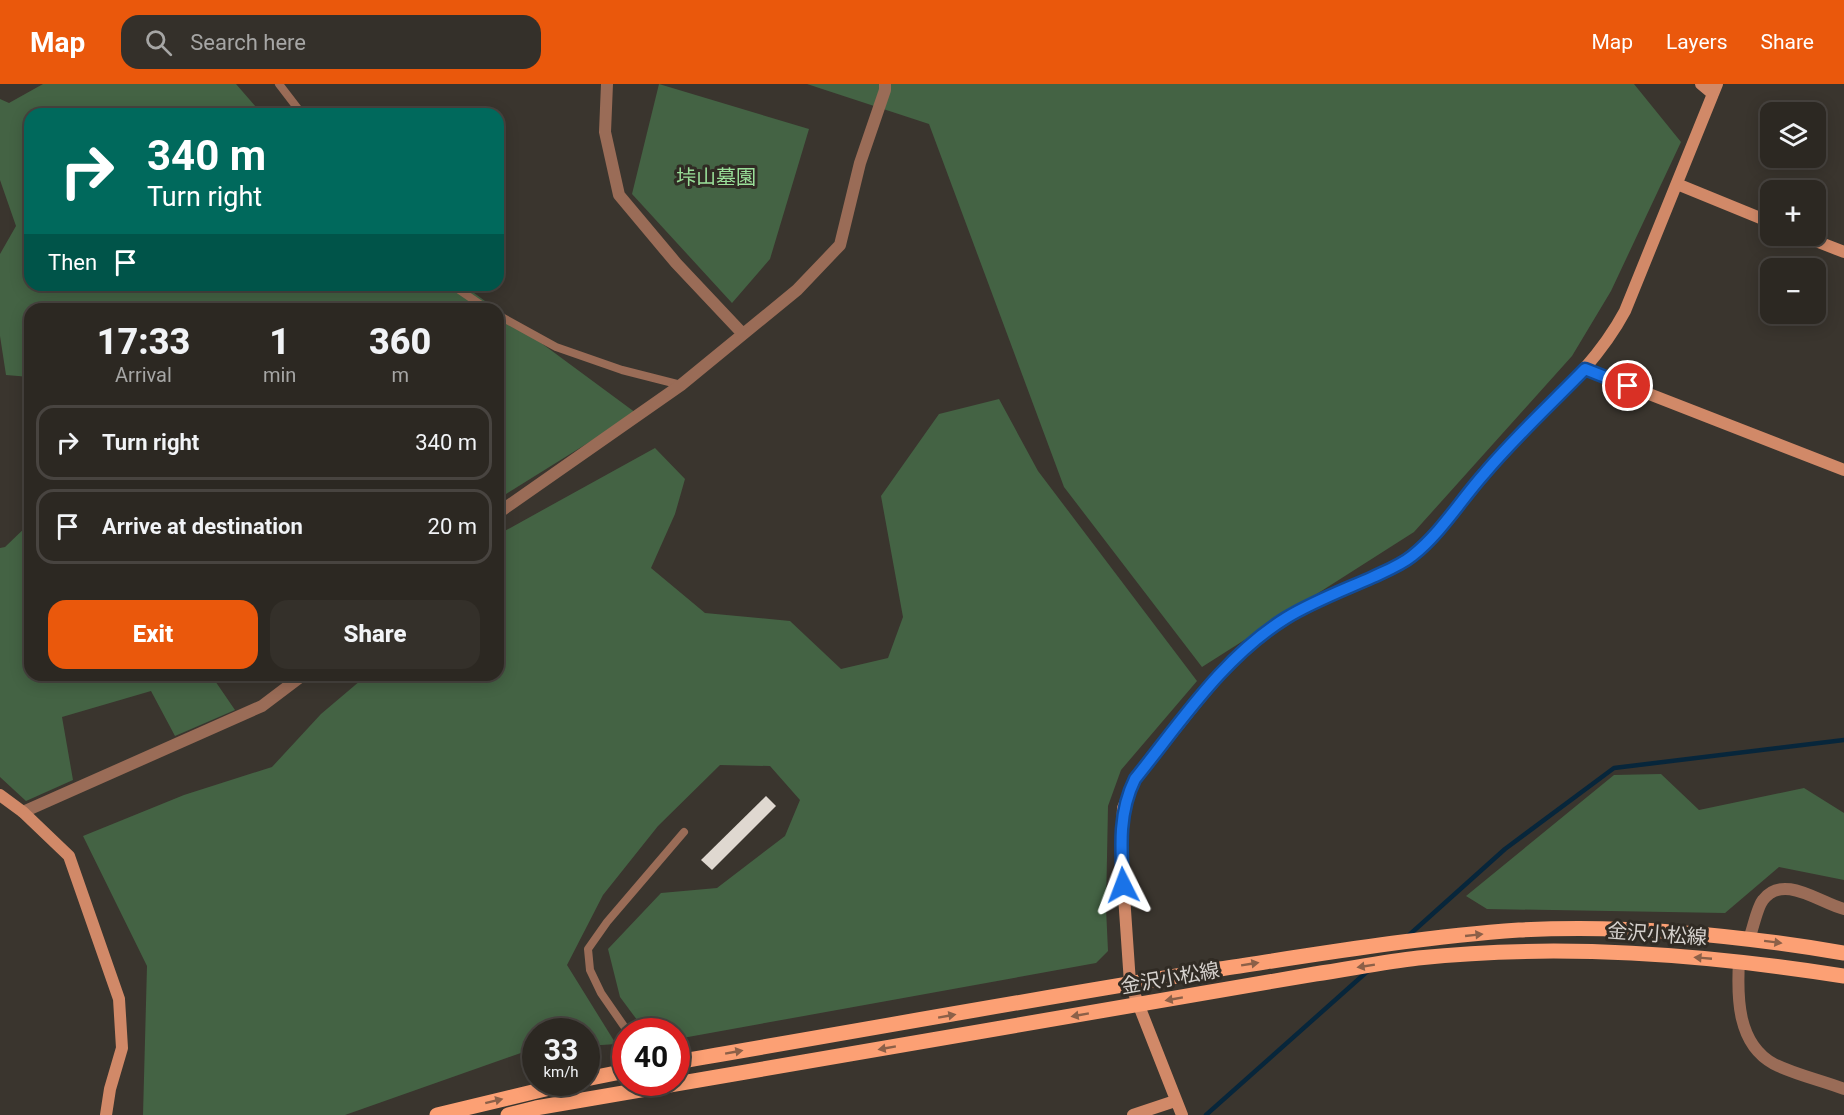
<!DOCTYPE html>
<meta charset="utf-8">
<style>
body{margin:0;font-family:Roboto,"Noto Sans JP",sans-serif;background:#34302a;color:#f1f3f6;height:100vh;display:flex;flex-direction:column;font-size:22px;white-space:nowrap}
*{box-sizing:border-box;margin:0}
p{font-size:20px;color:#a6a6a5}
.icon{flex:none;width:33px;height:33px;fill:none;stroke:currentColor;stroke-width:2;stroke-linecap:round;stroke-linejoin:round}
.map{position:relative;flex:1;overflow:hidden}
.panel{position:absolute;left:24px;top:219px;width:480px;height:378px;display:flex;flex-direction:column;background:#2c2822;border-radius:18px;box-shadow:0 3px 15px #0003,0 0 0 2px #484440}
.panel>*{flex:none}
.hud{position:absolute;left:24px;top:24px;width:480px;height:183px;border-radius:18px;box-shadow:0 3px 15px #0003,0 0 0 2px #484440;background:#00695c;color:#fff;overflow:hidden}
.buttons{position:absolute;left:1760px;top:18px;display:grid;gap:12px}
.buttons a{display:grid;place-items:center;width:66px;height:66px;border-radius:12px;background:#2c2822;box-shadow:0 3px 15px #0003,0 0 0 2px #484440;font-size:30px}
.speed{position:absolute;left:522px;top:934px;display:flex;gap:12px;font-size:30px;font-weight:700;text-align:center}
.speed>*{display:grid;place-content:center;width:78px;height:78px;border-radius:50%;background:#2c2822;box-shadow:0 3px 15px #0003,0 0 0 2px #484440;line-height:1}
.speed small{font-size:15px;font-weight:400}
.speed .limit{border:9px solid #d22;background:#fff;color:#111}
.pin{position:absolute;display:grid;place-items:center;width:51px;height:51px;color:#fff;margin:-26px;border:3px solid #fff;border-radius:50%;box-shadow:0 2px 6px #0007}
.me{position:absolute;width:66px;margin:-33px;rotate:357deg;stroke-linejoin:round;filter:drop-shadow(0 0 4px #0008)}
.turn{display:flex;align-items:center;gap:21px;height:126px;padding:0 24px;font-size:27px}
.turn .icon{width:78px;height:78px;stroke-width:2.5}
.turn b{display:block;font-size:42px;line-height:51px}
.then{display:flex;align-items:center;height:57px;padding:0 24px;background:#0003;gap:12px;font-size:22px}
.eta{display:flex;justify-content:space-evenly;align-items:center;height:102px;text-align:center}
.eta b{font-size:36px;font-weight:800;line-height:42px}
.action{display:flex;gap:12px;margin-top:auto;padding:12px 24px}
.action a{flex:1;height:69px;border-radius:18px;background:#ea580c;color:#fff;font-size:24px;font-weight:800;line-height:69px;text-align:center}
.action a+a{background:#34302a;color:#f1f3f6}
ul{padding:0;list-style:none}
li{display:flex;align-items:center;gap:18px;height:75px;margin:0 12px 9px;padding:0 12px;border:3px solid #484440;border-radius:18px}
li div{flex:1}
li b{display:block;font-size:22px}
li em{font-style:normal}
header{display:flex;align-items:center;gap:36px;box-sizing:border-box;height:84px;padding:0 30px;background:#ea580c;color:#fff}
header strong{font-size:28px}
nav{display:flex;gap:33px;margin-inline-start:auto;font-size:21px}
.search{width:420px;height:54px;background:#34302a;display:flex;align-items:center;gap:15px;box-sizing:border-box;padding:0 21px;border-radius:18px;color:#a6a6a5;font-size:22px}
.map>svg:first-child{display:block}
.green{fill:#446344}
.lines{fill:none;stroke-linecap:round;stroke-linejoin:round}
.stream{stroke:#07263b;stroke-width:4.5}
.building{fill:#dfd8d0}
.lane{stroke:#9a6c57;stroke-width:8}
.street{stroke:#9a6c57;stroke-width:12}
.secondary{stroke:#d18968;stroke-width:12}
.primary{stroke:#fca074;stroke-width:15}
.oneway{fill:#8c6048}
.route-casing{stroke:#114b97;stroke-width:15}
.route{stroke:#1a73e8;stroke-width:10}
.labels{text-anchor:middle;stroke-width:6;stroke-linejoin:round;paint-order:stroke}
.park-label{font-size:20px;fill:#9adf99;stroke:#302b24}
.street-label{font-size:20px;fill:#d5d1cd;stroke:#302b24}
</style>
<header>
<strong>Map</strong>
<div class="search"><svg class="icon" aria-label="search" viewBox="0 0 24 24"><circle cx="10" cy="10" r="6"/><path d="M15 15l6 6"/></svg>Search here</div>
<nav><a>Map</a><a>Layers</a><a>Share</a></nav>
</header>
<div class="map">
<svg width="1844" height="1031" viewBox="0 0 1844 1031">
<rect width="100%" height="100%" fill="#3a352e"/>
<!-- green -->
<path class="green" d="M43,0H236L262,30H30V201H463L496,225H30V293L6,291L0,252V170L16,142L0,96V15L9,19Z
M659,0L809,45L770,175L732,219L632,110Z
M807,0H1634L1681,58L1611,207L1572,272L1414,448L1202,583L1064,403L929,40Z
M498,227L636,329L498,415Z
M999,315L1038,387L1197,597L1121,686L1108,722L1106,824L1108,867L1096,879L677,955L676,948H646L620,913L608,865L661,809L717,804L785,752L800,716L770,682L720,681L658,742L603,811L567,881L616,960L587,962L586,948H536L535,964L345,1031H143L147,882L83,752L184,711L272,683L321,630L367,591H498V453L501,449L655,364L685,395L675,430L651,484L705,529L790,537L841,585L888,574L903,533L881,412L939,330Z
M30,439V591H211L235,626L175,652L151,607L62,633L73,696L26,717L0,693V464L5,463Z
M1661,690L1699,726L1804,704L1844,729V796L1779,783L1725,829L1487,825L1466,812L1614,691Z"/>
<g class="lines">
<!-- stream -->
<path class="stream" d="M1408,852L1505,765L1614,684L1844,656
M1206,1031L1370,885"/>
</g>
<!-- building -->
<path class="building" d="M766,712L776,722L712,786L701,776Z"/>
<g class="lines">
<!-- lane -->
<path class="lane" d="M279,0L302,30
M452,201L487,225
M498,231L556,263L622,286L681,301
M628,948L601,909L590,886L588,865L607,838L684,748"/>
<!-- street -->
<path class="street" d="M607,0L605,48L619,111L676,179L742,249
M498,429L681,301L797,206L840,161L860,79L885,6V0
M23,728L262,622L303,591
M1749,855C1753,845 1757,823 1763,816C1783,789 1820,819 1844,825
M1739,877C1737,913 1737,960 1774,980C1796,991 1821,996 1844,1005"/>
<!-- secondary -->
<path class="secondary" d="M1701,0L1713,10
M1677,100L1770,138
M1803,152L1844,168
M1585,285L1844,386
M0,711L23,728L69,772L119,915L122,964L110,1005L106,1031
M1133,1031L1175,1017
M1182,1031L1130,899L1121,768L1123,724L1135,695C1159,666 1182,636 1206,607C1220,591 1233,574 1249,561C1268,545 1291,530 1314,519C1342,506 1373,496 1400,480C1436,459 1457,421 1483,390C1530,336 1591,291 1625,227L1717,0"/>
<!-- primary -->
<path class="primary" d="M676,978C858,947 1038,914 1220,885C1319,870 1419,853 1519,846C1627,840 1738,851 1844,869
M586,995L626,987
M437,1031L570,999
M508,1031L536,1024L1315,890C1349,885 1384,878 1418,874C1560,859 1703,870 1844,892"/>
</g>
<!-- one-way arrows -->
<defs><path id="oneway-solid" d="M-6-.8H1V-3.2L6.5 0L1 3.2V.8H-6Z" transform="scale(1.5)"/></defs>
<g class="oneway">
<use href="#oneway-solid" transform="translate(1474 851) rotate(-6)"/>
<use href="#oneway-solid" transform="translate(1773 858) rotate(7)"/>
<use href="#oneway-solid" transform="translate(1703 874) rotate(-175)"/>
<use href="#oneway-solid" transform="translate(1250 880) rotate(-9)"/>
<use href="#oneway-solid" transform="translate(1366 882) rotate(171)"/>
<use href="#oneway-solid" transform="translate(1174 915) rotate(170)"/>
<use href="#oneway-solid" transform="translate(1080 931) rotate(170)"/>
<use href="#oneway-solid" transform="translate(947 932) rotate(-10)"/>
<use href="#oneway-solid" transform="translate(887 964) rotate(170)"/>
<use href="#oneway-solid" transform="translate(734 968) rotate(-10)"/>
<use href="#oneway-solid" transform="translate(494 1017) rotate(-14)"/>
</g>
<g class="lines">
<defs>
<path id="route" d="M1123,801C1121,765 1118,729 1135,695C1181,638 1223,573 1286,534C1314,517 1344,506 1373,493C1386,487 1401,481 1412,472C1441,449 1460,417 1484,390C1515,353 1551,320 1585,285L1628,302"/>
</defs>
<!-- route casing -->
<use href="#route" class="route-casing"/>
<!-- route -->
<use href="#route" class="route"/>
</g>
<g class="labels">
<!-- park labels -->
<g class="park-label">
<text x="716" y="100">垰山墓園</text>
</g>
<!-- street labels -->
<g class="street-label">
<text transform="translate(1657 850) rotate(4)" y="7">金沢小松線</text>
<text transform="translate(1170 894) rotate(-10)" y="7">金沢小松線</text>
</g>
</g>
</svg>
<div class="buttons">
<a><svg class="icon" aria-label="layers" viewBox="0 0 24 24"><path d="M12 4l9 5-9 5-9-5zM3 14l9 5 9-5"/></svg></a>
<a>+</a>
<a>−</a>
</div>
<div class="speed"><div>33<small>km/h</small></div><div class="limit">40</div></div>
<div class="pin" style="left:1628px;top:302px;background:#d93025"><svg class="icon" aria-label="arrive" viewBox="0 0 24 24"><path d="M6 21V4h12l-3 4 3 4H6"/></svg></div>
<svg class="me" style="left:1123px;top:801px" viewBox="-20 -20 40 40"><path d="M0-17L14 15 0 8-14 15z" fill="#1a73e8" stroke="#fff" stroke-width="4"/></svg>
<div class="hud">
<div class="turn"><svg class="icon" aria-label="right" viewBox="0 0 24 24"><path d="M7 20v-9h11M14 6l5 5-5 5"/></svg><div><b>340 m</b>Turn right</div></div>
<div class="then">Then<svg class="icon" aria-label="arrive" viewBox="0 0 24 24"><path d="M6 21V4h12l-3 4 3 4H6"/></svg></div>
</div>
<section class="panel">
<div class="eta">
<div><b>17:33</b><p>Arrival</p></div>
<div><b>1</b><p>min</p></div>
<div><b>360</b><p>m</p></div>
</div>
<ul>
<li><svg class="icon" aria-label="right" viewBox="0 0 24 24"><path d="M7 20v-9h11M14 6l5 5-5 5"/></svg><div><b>Turn right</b></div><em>340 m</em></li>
<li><svg class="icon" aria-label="arrive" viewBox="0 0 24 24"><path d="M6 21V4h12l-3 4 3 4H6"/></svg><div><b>Arrive at destination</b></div><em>20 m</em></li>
</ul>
<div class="action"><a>Exit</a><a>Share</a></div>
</section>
</div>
